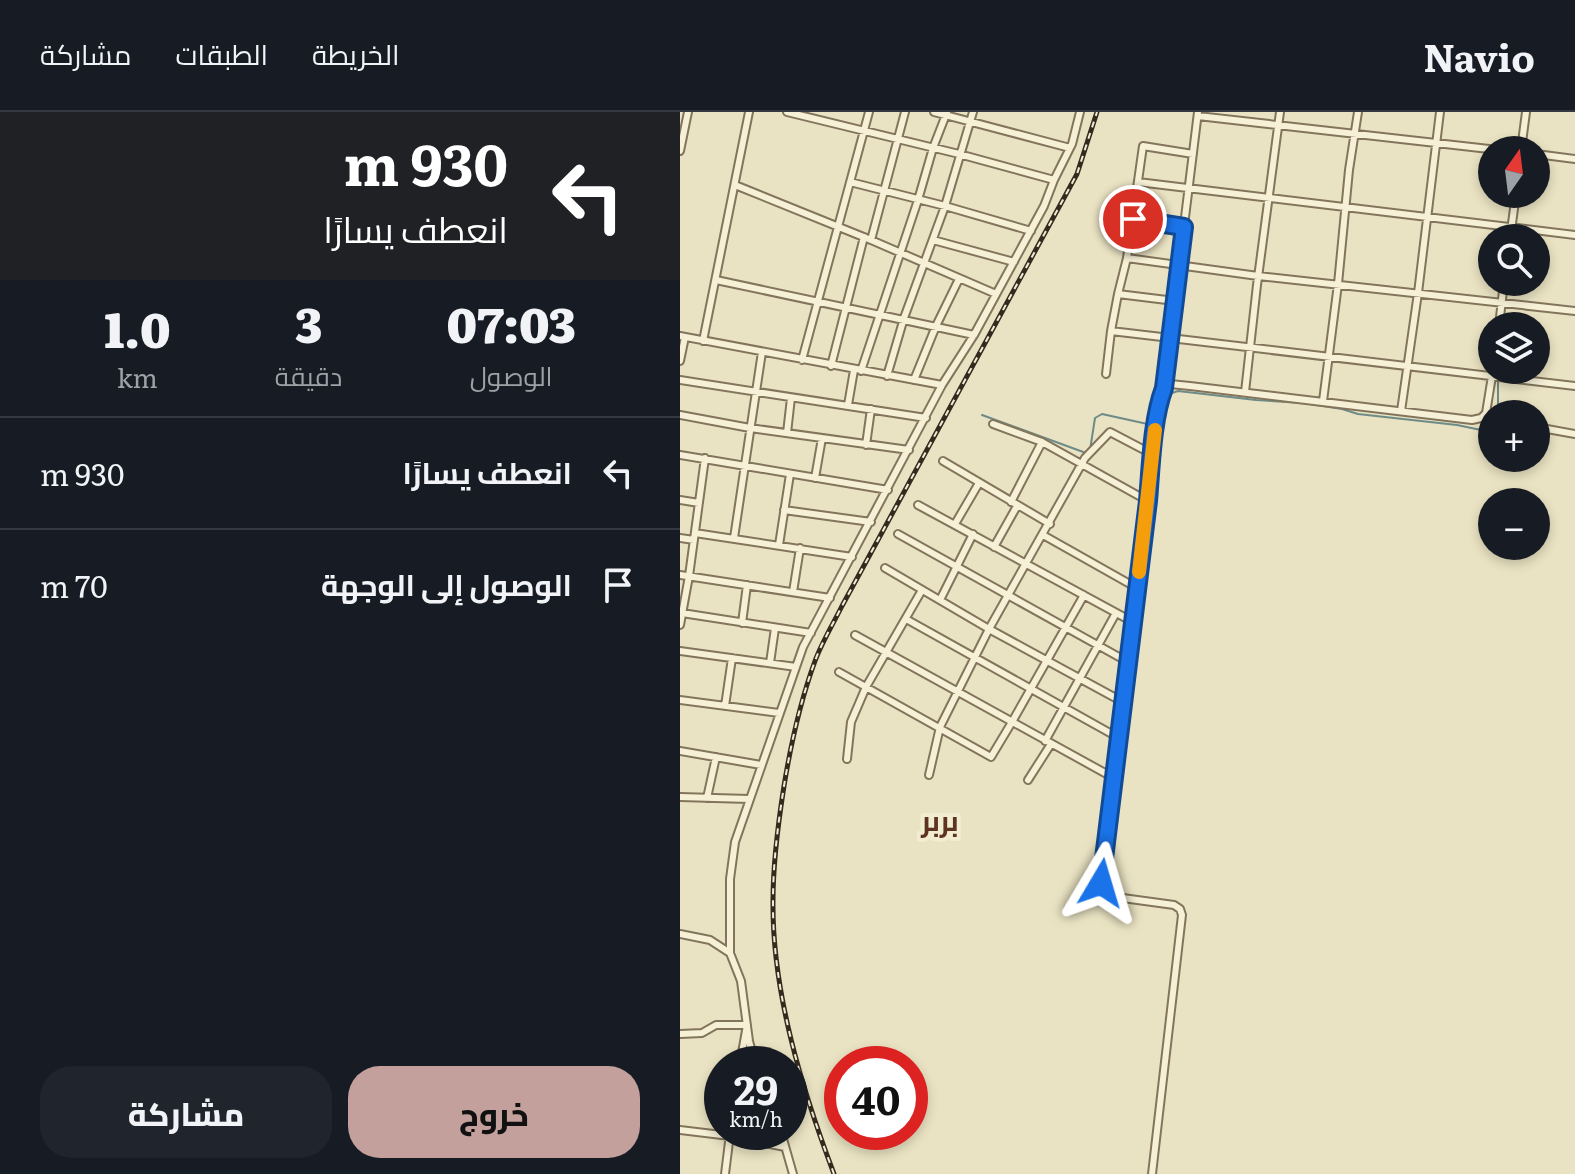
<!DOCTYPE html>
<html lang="ar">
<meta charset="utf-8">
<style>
body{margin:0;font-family:Literata,Cairo,serif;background:#20242c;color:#f1f3f6;direction:rtl;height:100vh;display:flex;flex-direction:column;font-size:30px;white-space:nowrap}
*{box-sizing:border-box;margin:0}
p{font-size:26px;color:#9ea1a6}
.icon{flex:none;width:44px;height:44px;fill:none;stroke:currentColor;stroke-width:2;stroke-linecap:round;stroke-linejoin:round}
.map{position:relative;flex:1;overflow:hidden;direction:ltr}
.panel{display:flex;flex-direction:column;background:#171b24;width:680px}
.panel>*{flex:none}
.top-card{background:#202124;color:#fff;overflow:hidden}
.needle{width:52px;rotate:14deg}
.controls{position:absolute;left:798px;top:24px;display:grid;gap:16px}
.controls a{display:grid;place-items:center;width:72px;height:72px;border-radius:50%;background:#171b24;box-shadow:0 4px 12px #0003;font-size:40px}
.speed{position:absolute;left:24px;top:934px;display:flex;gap:16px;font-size:40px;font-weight:700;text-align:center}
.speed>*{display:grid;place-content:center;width:104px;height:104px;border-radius:50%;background:#171b24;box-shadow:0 4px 12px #0003;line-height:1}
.speed small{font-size:20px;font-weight:400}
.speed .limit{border:12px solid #d22;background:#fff;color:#111}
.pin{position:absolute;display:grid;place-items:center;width:68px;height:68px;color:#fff;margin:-34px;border:4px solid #fff;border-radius:50%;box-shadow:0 2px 8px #0007}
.me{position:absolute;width:88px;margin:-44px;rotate:7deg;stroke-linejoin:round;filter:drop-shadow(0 0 6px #0008)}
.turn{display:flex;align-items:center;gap:28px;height:168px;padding:0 40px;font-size:36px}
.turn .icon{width:104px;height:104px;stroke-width:2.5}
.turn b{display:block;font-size:56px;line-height:68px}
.eta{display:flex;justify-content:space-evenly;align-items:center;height:136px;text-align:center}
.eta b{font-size:48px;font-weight:800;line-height:56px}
.primary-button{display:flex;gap:16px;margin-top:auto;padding:16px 40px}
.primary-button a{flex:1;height:92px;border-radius:32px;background:#c4a09d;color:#111;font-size:32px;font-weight:800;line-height:92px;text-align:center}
.primary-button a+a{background:#20242c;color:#f1f3f6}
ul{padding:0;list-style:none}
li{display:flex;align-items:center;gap:24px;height:112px;padding:0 40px;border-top:2px solid #363941}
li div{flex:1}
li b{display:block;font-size:30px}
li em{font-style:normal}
header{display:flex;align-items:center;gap:48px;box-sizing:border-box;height:112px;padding:0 40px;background:#171b24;border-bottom:2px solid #363941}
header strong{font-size:38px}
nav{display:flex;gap:44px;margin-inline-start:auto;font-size:28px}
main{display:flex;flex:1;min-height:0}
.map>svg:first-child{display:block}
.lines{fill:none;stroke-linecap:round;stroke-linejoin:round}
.stream{stroke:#6d8b87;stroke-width:2}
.minor-casing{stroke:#83755c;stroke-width:10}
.minor{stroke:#f6f0d6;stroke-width:6}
.rail-casing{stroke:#342b1e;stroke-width:5}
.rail{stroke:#f2edd2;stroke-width:2;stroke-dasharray:6;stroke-linecap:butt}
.route-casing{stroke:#114b97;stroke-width:20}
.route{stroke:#1a73e8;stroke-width:14}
.slow{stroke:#f59e0b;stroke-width:14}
.labels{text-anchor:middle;stroke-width:8;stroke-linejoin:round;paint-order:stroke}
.district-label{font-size:28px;font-weight:bold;fill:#5e3421;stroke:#f2edd2}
</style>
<header>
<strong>Navio</strong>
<nav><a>الخريطة</a><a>الطبقات</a><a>مشاركة</a></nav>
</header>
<main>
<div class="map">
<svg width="895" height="1062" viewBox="0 0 895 1062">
<rect width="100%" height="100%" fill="#eae3c3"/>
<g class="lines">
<!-- stream -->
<path class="stream" d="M818,267V302
M302,303L406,341
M481,315L483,313L486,292L492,281L498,279L576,288L624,291L662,297L678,302L777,313L801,318L812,315
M410,338L415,306L422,302L472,313"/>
<defs>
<path id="minor" d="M107,0L279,42L374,68
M254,0L390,36
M518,4L818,38
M841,38L846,0
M0,39L8,0
M856,42L895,47
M170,70L265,94L351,119
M458,70L895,123
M55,73L191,128L316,182
M453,107L504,115
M830,126L836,82
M191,128L225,0
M253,128L334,150
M447,146L578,164L895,199
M36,168L294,223
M495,189L438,182L447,146L463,34L513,42
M819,214L824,170
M431,219L895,274
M0,224L262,273
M23,229L69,0
M122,248L189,0
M0,249L5,225
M151,254L184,125
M181,259L238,88L253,36L267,0
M426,262L431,219L438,182
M207,264L224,206L265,94L293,0
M0,268L246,306
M234,268L256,214L279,167
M484,276L518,0
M565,280L577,173L600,0
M643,289L658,172L669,58L678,0
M168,293L174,258
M721,299L738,181L760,0
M0,303L70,316L229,338
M313,312L362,330L468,389
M856,315L895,322
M107,321L111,286
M186,333L191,297
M0,343L208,378
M263,349L370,412
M135,366L142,326
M0,388L19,391
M331,390L362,330
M238,393L453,510
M104,398L191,410
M275,412L299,371
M15,421L172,445
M218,422L448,550
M363,423L457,476
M0,426L14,428
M54,426L82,240
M99,433L110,362
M314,435L337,394
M205,456L309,517L443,590
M0,463L150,486
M113,480L120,436
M260,488L293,422
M2,501L131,521
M226,507L439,626
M62,511L67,473
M0,513L9,464L25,346
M175,523L434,666
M0,539L116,555
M90,551L95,516
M159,560L311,645L332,610L404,483
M0,588L99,601
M45,594L52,546
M365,629L436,501
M0,639L81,653
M167,647L171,610L186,575L242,478
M249,663L260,615L309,517L405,346L430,320L472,342
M348,668L371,632
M0,685L69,687
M27,686L36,645
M0,822L30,828L50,841L61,869L69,929L75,952
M50,841V767L55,730L123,535L262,273L294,223L364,94L374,68L392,32L400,0
M0,922L22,921L36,913H67L60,952
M0,1018L50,1024L105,1035
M101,1020L113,1062
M45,1062L50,1022
M472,1062L502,803L500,797L494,793L428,784L422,780L421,771L468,389C471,354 472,308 484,276L490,272L510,274L792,308L801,306L806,301L813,258"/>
</defs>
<!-- minor casing -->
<use href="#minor" class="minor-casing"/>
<!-- minor -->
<use href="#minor" class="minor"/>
<defs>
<path id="rail" d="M154,1062C122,977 92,880 93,789C93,750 98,712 104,674C111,631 120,590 135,549C142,530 153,512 162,494L397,62L417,0"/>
</defs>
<!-- rail casing -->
<use href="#rail" class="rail-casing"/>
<!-- rail -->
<use href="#rail" class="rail"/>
</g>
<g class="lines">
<defs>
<path id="route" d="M421,771L468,389C471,354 472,308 484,276L504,115L453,107"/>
</defs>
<!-- route casing -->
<use href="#route" class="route-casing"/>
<!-- route -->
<use href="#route" class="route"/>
<!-- slow -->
<path class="slow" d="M459,460L475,318"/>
</g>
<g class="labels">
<!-- district labels -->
<g class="district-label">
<text x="260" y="719">بربر</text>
</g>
</g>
</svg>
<div class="controls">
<a><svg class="needle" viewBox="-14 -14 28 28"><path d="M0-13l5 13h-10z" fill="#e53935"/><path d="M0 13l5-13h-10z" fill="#9ea1a6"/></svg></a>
<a><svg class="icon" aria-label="search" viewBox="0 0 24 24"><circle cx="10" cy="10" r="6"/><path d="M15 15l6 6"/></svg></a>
<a><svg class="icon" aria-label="layers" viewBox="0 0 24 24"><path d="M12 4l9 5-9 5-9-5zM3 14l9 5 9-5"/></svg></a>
<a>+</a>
<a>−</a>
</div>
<div class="speed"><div>29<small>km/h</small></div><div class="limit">40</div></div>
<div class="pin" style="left:453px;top:107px;background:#d93025"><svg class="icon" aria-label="arrive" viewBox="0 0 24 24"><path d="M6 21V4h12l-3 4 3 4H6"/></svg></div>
<svg class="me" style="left:421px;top:771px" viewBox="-20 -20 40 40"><path d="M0-17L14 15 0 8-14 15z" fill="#1a73e8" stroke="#fff" stroke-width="4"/></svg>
</div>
<section class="panel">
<div class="top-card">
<div class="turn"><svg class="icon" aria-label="left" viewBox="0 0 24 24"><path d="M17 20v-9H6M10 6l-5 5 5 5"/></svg><div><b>930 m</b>انعطف يسارًا</div></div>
</div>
<div class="eta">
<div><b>07:03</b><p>الوصول</p></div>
<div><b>3</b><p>دقيقة</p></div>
<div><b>1.0</b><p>km</p></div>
</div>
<ul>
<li><svg class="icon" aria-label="left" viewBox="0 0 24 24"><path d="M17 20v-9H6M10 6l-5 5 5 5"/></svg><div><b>انعطف يسارًا</b></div><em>930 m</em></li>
<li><svg class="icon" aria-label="arrive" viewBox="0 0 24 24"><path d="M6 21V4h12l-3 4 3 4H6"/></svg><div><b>الوصول إلى الوجهة</b></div><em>70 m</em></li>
</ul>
<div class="primary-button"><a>خروج</a><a>مشاركة</a></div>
</section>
</main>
